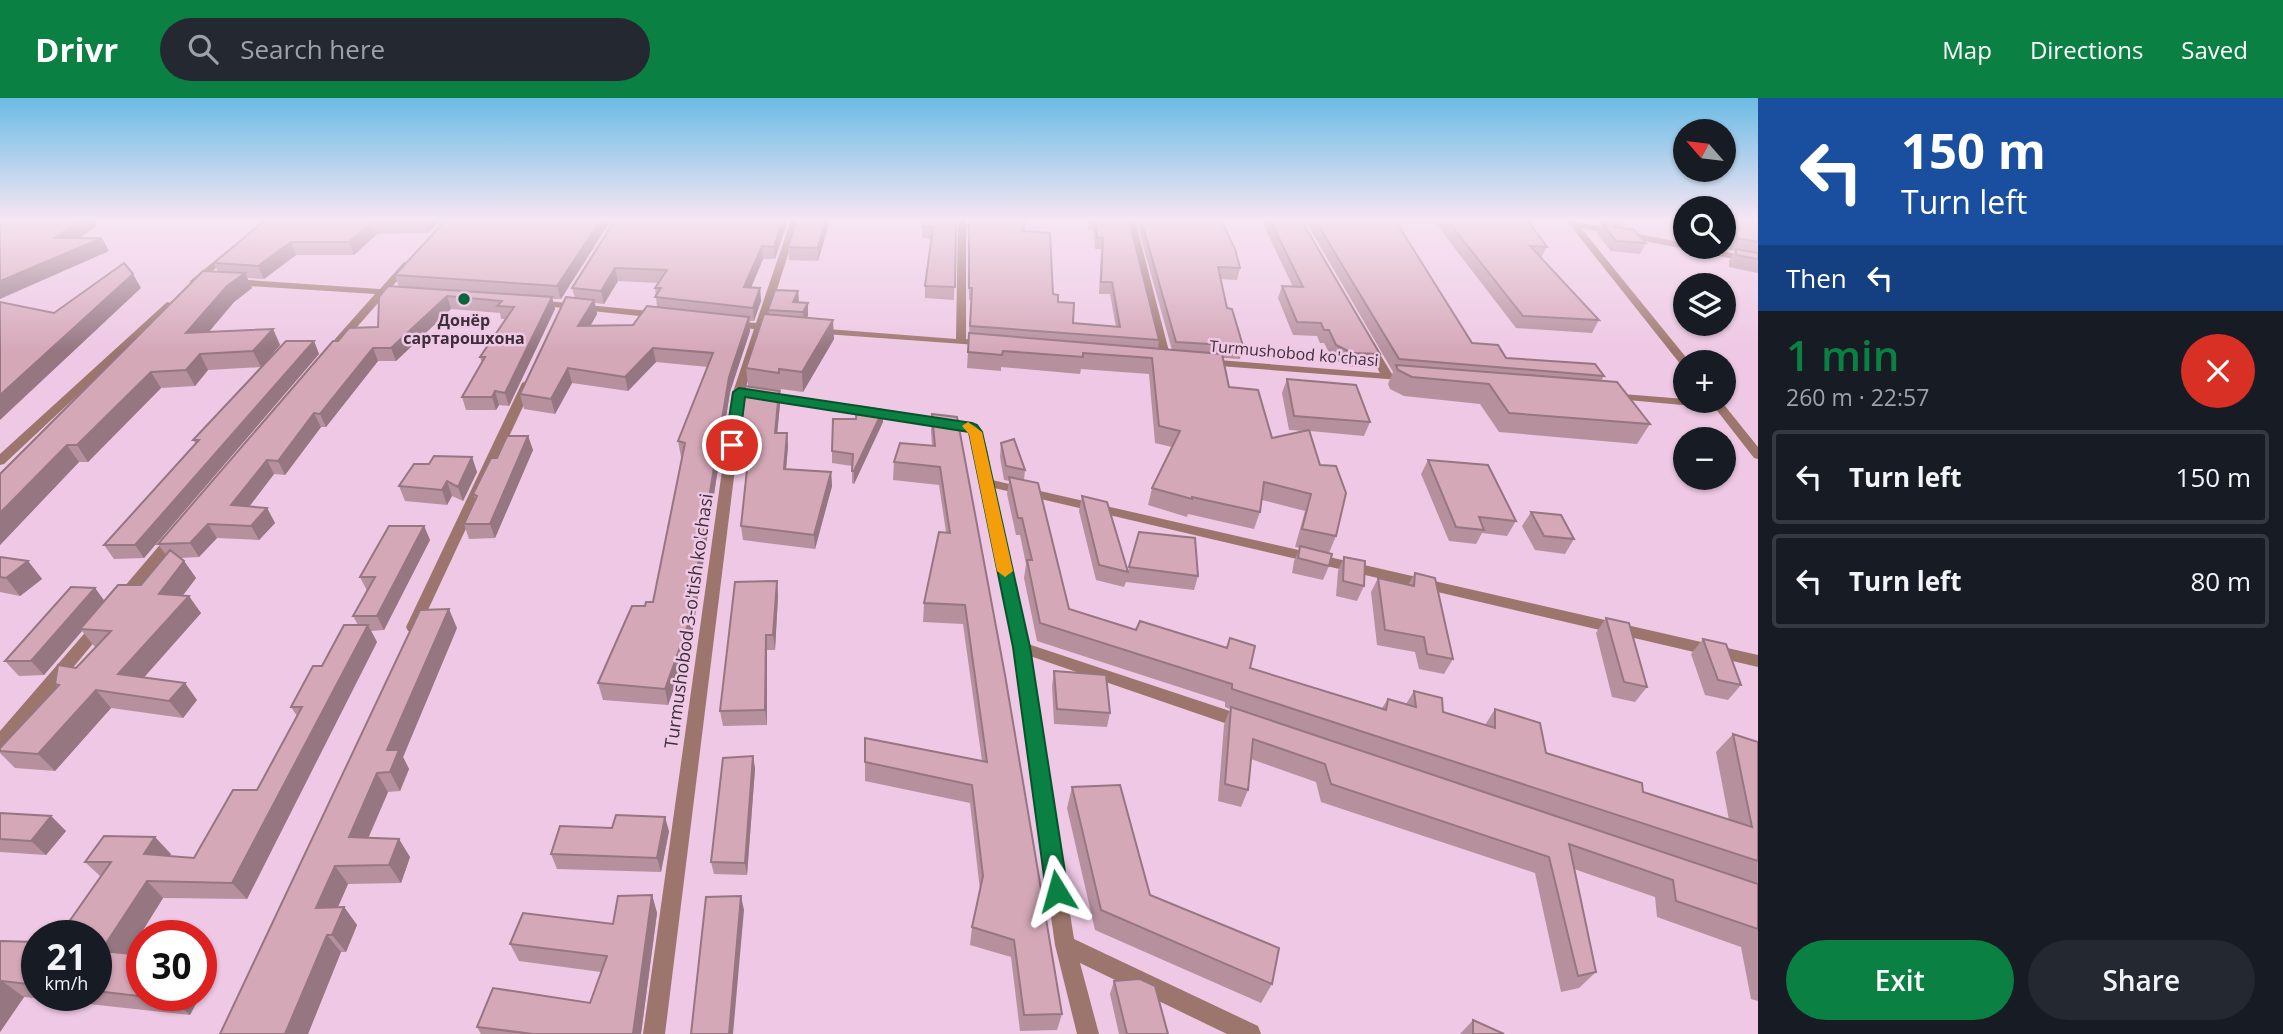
<!DOCTYPE html>
<meta charset="utf-8">
<style>
body{margin:0;font-family:"Open Sans",sans-serif;background:#242831;color:#f1f3f6;height:100vh;display:flex;flex-direction:column;font-size:26px;white-space:nowrap}
*{box-sizing:border-box;margin:0}
p{font-size:23px;color:#9ea1a6}
.icon{flex:none;width:38px;height:38px;fill:none;stroke:currentColor;stroke-width:2;stroke-linecap:round;stroke-linejoin:round}
.map{position:relative;flex:1;overflow:hidden}
.drawer{display:flex;flex-direction:column;background:#171b24;width:525px}
.drawer>*{flex:none}
.banner{background:#1a4fa0;color:#fff;overflow:hidden}
.needle{width:46px;rotate:298deg}
.tools{position:absolute;left:1673px;top:21px;display:grid;gap:14px}
.tools a{display:grid;place-items:center;width:63px;height:63px;border-radius:50%;background:#171b24;box-shadow:0 2px 5px #0004;font-size:35px}
.speed{position:absolute;left:21px;top:822px;display:flex;gap:14px;font-size:35px;font-weight:700;text-align:center}
.speed>*{display:grid;place-content:center;width:91px;height:91px;border-radius:50%;background:#171b24;box-shadow:0 2px 5px #0004;line-height:1}
.speed small{font-size:18px;font-weight:400}
.speed .limit{border:10px solid #d22;background:#fff;color:#111}
.pin{position:absolute;display:grid;place-items:center;width:60px;height:60px;color:#fff;margin:-30px;border:4px solid #fff;border-radius:50%;box-shadow:0 2px 7px #0007}
.me{position:absolute;width:77px;margin:-38px;rotate:352deg;stroke-linejoin:round;filter:drop-shadow(0 0 5px #0008)}
.turn{display:flex;align-items:center;gap:24px;height:147px;padding:0 28px;font-size:32px}
.turn .icon{width:91px;height:91px;stroke-width:2.5}
.turn b{display:block;font-size:49px;line-height:60px}
.then{display:flex;align-items:center;height:66px;padding:0 28px;background:#0003;gap:14px;font-size:26px}
.round{display:grid;place-items:center;flex:none;width:74px;height:74px;border-radius:37px;background:#242831}
.head{display:flex;align-items:center;justify-content:space-between;height:119px;padding:0 28px}
h1{font-size:42px;font-weight:600;line-height:52px;color:#0b8043}
.button{display:flex;gap:14px;margin-top:auto;padding:14px 28px}
.button a{flex:1;height:80px;border-radius:42px;background:#0b8043;color:#fff;font-size:28px;font-weight:600;line-height:80px;text-align:center}
.button a+a{background:#242831;color:#f1f3f6}
ul{padding:0;list-style:none}
li{display:flex;align-items:center;gap:21px;height:94px;margin:0 14px 10px;padding:0 14px;border:4px solid #363941;border-radius:7px}
li div{flex:1}
li b{display:block;font-size:26px}
li em{font-style:normal}
header{display:flex;align-items:center;gap:42px;box-sizing:border-box;height:98px;padding:0 35px;background:#0b8043;color:#fff}
header strong{font-size:33px}
nav{display:flex;gap:38px;margin-inline-start:auto;font-size:24px}
.search{width:490px;height:63px;background:#242831;display:flex;align-items:center;gap:18px;box-sizing:border-box;padding:0 24px;border-radius:38px;color:#9ea1a6;font-size:26px}
main{display:flex;flex:1;min-height:0}
.map>svg:first-child{display:block}
.lines{fill:none;stroke-linecap:round;stroke-linejoin:round}
.minor{fill:#9c766d;fill-rule:evenodd}
.tertiary{fill:#9c766d;fill-rule:evenodd}
.wall{fill:#b7909e;fill-rule:evenodd}
.shaded-wall{fill:#957681}
.building{fill:#d5a8b8;stroke:#957681;stroke-width:2}
.route{fill:#0b8043;stroke:#07532c;stroke-width:2}
.slow{fill:#f59e0b}
.poi-dot{fill:#08663a;stroke:#eec8e4;stroke-width:2.5}
.labels{text-anchor:middle;stroke-width:5;stroke-linejoin:round;paint-order:stroke}
.far-poi-label{font-size:16px;font-weight:bold;fill:#3d2e39;stroke:#eec8e4}
.far-street-label{font-size:16px;fill:#3d2e39;stroke:#eec8e4}
.street-label{font-size:18px;fill:#3d2e39;stroke:#eec8e4}
</style>
<header>
<strong>Drivr</strong>
<div class="search"><svg class="icon" aria-label="search" viewBox="0 0 24 24"><circle cx="10" cy="10" r="6"/><path d="M15 15l6 6"/></svg>Search here</div>
<nav><a>Map</a><a>Directions</a><a>Saved</a></nav>
</header>
<main>
<div class="map">
<svg width="1758" height="936" viewBox="0 0 1758 936">
<rect width="100%" height="100%" fill="#eec8e4"/>
<g class="lines">
<!-- minor -->
<path class="minor" d="M791,122H799L766,226L782,230L777,233L764,232L745,292L969,325C988,330 989,364 992,382L1758,557V569L994,390L1028,546L1251,620L1253,625L1251,630L1245,632L1030,558L1074,841L1258,928L1261,936H1227L1080,865L1099,936H1077L1055,847L1013,549L970,334L964,330L744,298L665,936H643L733,294L754,231L731,229L726,226L731,223L756,225Z
M958,122H966V241L991,244V248L811,235L810,233L815,230L956,241Z
M1127,122H1135L1171,261L1170,263L1166,264L1161,261Z
M1566,122H1574L1576,124L1685,145V149H1699L1758,160V166L1581,130L1689,263L1690,264H1685V268L1681,267Z
M404,164L412,166L390,191L404,193V197H385L343,245L339,246L334,243L335,241L375,196L233,187L228,184L233,181L380,191Z
M537,202L659,214L664,217L659,220L534,207V203Z
M1368,242L1372,243L1392,276L1413,279V283L1206,267L1201,264L1206,261L1380,275L1363,245Z
M528,282L534,285L420,529L418,533H408L406,529L522,285Z
M1610,295L1685,301V303H1721L1758,349V361L1754,360L1715,310L1606,300V296Z
M175,434L180,435L182,438L180,441L128,504H118L116,500L118,496L170,435Z
M101,521L106,522L108,526L106,530L6,650L0,652V633L96,522Z"/>
<!-- tertiary -->
<path class="tertiary" d="M228,152L232,155L231,157L196,187H190V183Z
M167,204L175,206L4,366L0,367V356Z"/>
</g>
<!-- wall -->
<path class="wall" d="M265,122H441L428,135L377,136L354,157H296L264,181L247,180L252,190L234,204L209,234L273,231L280,247L261,269L208,272L195,288L161,290L88,364H79L0,447V376L218,174L214,165Z
M441,122H611L561,201H552L555,211L509,308L499,307L496,312H466L462,299L482,265L480,259L506,221H501L500,215L451,211L396,263H378L326,329H321L285,377L274,376L249,408L267,410L275,425L259,442L217,440L199,459L180,460L184,463L196,480L183,497L201,515L144,579L197,602L183,620L111,610L55,673L15,670L0,655V650L57,589L55,586L76,570L96,548H94L82,533L44,577L19,578L5,563L95,490L104,503L141,487L166,457L158,446L338,243L378,229L399,189L395,177L441,127L440,123Z
M615,122H788L775,161H763L751,189L760,190L761,203L754,223H749L750,233L730,294L691,543L668,607L603,602L598,585L645,508L653,504L683,359H681L678,343L708,269L656,264L628,293L572,285L555,316L524,311L520,296L575,200L572,190ZM618,183L658,185L655,190L657,209L633,227H591L597,216L595,205L604,206Z
M797,122H830L818,163L789,162L788,149Z
M956,122L954,202L925,200V188L931,141L922,140V129Z
M968,122H1025L1024,133L1053,196L1073,225L1116,229L1110,196H1099L1101,151H1095L1093,131H1088L1087,122H1129L1159,242L1158,250L1172,252L1136,122H1221L1240,170L1237,182L1220,181L1227,210L1243,248L1240,261L1223,260L1229,289L1272,340L1304,333L1289,332L1282,295L1287,281L1370,324L1364,338L1310,333L1336,438L1329,455V468L1323,482L1292,475L1294,463L1300,450L1295,449L1305,413L1262,402L1260,414L1254,431L1188,416L1187,419L1148,407L1152,390L1172,349L1155,345L1149,276L1081,271L1080,276L1001,269V273L967,270L971,202H969Z
M1261,122H1301L1380,256L1374,270L1347,268L1332,260L1324,245H1320L1317,238L1293,237L1278,200L1282,188L1293,189Z
M1305,122H1527L1547,149L1541,160L1599,222L1592,235L1516,230L1436,126L1396,124L1472,245L1506,260L1604,278L1601,283L1650,326L1637,346L1499,334L1480,306L1404,298L1390,291L1388,286L1393,274Z
M1588,122H1625L1621,130L1646,145L1640,156L1611,153L1597,136L1602,126L1617,129Z
M1730,122H1758V175L1729,169V163L1735,153L1729,152Z
M798,193L799,204L808,205V217L807,220L834,241L803,294L781,291V295L779,294L780,306L777,335H787L788,348L786,371L831,374L832,388L815,451L743,442L741,428L750,347L741,346L739,333L748,288L746,270L769,216L768,212Z
M314,243L319,256L144,460L114,461L104,447L196,346L193,342Z
M932,316L1062,916L1057,932L1020,933L1011,859L970,847L972,829L980,792L970,705L865,683V664L982,663L963,526L923,524L924,505L946,434L939,387L893,382L894,364L932,348L931,333Z
M883,324L854,386L852,385V368L832,365V353Z
M528,338L533,352L495,440L469,441L464,426L475,401L473,396L497,360Z
M1001,345L1025,372L1024,382L1069,511L1250,570L1382,610L1388,601L1406,606L1414,593L1443,614L1485,627L1495,611L1546,655L1643,694L1729,722L1716,654L1733,636L1758,644V903L1751,901L1741,849L1657,819L1655,799L1574,771L1596,874L1579,890L1561,894L1535,775L1321,704L1316,684L1251,661L1248,692L1241,709L1218,703L1224,627L1230,611L1225,609V604L1037,543L1024,480L1026,466L1020,437H1016L1007,396L1009,383L1004,382L1000,359Z
M472,359L477,374L463,403L452,398L447,407L405,403L399,388L429,366Z
M1428,362L1516,423L1507,438L1482,435L1476,446L1449,443L1421,376Z
M1082,398L1128,473L1139,434L1198,478L1194,492L1126,484L1124,489L1096,482L1079,413Z
M1531,414L1574,441L1565,456L1535,452L1522,428Z
M424,428L430,442L384,532L371,533L377,544L247,801L163,800L128,856L142,898H200L190,917L24,899L0,934V843L37,844V898H96V838L101,779L85,764L171,756L170,758L194,760L257,692L297,618L291,609L322,568L358,527L353,518L367,493L360,479Z
M0,459L28,463L42,481L20,498L0,494Z
M1344,459L1364,488L1357,503L1336,498L1338,473Z
M1415,475L1453,561L1444,576L1419,571L1415,554L1377,547L1371,494L1378,480L1408,487Z
M777,483L778,498L775,552H767V627L723,628L720,613Z
M1606,520L1647,589L1635,604L1612,599L1596,535Z
M457,530L403,659L409,671L400,693L388,694L368,740L410,759L401,785L348,786L338,809H344L357,827L346,854H341L308,936H220Z
M1703,541L1741,587L1728,602L1705,597L1691,556Z
M1054,573L1110,615L1107,629L1054,626L1052,588Z
M753,658L755,671L747,777L714,776L711,764Z
M1072,689L1150,797L1272,886L1261,905L1095,832L1067,710Z
M0,715L51,718L66,733L46,757L0,754Z
M612,730L669,733L661,774L557,771L551,756Z
M652,797L657,815L641,936H481L477,929L590,905L601,874L519,863L510,846L613,826Z
M1114,883L1168,936H1119L1110,896Z
M1473,922L1504,936H1460Z"/>
<!-- shaded-wall -->
<path class="shaded-wall" d="M80,122H93L97,127L63,153L55,140Z
M425,122H441L428,135L424,123Z
M601,122H611L561,201L557,188Z
M783,122H788L775,161L774,149Z
M826,122H830L818,163V150Z
M372,123L377,136L354,157L349,144Z
M102,140L109,153L0,201V183Z
M291,144L296,157L264,181L258,168Z
M762,148L763,161L746,202L744,189Z
M615,170L618,183L604,206L601,193Z
M245,175L252,190L234,204L194,251L186,235L227,188Z
M133,176L141,190L0,322V297Z
M760,190L761,203L754,223L753,210Z
M798,193L799,206L793,204Z
M447,198L451,211L396,263L391,250Z
M552,199L555,211L509,308L505,295Z
M594,202L597,216L582,242L578,228Z
M808,205V217L804,227L803,214Z
M749,219L750,233L730,294L691,543L668,607L665,591L729,279Z
M833,222L834,241L803,294L802,274Z
M273,231L280,247L261,269L253,253Z
M314,243L319,256L144,460L135,447Z
M373,250L378,263L326,329L320,316Z
M653,250L656,264L628,293L625,279Z
M200,256L208,272L195,288L186,272Z
M568,270L572,285L555,316L551,301Z
M151,274L161,290L88,364L77,347Z
M495,293L499,307L496,312L492,299Z
M779,293L780,306L776,349L775,335Z
M883,312V324L854,386V373Z
M314,315L321,329L285,377L278,363Z
M787,335L788,348L785,384L784,371Z
M528,338L533,352L495,440L490,426Z
M67,347L79,364L0,447V415Z
M472,359L477,374L463,403L458,389Z
M267,362L274,376L240,421L231,407Z
M831,374L832,388L815,451L814,437Z
M447,383L452,398L447,407L442,392Z
M267,410L275,425L259,442L251,428Z
M208,426L217,440L199,459L190,445Z
M424,428L430,442L384,532L377,518Z
M28,463L42,481L20,498L6,480Z
M184,463L196,480L171,513L159,496Z
M777,483L778,498L775,552L773,537Z
M95,490L106,505L80,531L82,533L44,577L31,563Z
M189,498L201,515L132,593L118,576Z
M449,511L457,530L403,659L409,671L400,693L390,674L387,652Z
M368,527L377,544L247,801L232,785Z
M766,537L767,552V627L765,612Z
M185,585L197,602L183,620L169,603Z
M96,592L111,610L55,673L38,656Z
M753,658L755,671L747,777L745,765Z
M377,675L388,694L361,757L349,739Z
M51,718L66,733L46,757L31,743Z
M665,719L669,733L661,774L657,760Z
M155,739L171,756L160,773L144,756Z
M399,741L410,759L401,785L389,767Z
M335,768L348,786L330,827L316,810Z
M147,783L163,800L120,869L101,853Z
M652,797L657,815L641,936H633Z
M741,798L744,812L733,936H729Z
M344,809L357,827L346,854L332,837Z
M327,837L341,854L308,936H285Z
M201,871L209,879L201,895Z
M2,883L24,899L0,934V886Z
M175,898H200L190,917L173,902Z"/>
<!-- building -->
<path class="building" d="M0,122H80L55,140H102L0,183Z
M265,122H425L424,123H372L349,144H291L258,168L214,165Z
M441,122H601L557,188L395,177L445,123H440Z
M615,122H783L774,149L762,148L744,189L760,190L753,210L655,199L661,190H655L667,172L615,170L601,193L572,190Z
M797,122H826L818,150L788,149Z
M923,122H956L955,189L925,188L933,129H922Z
M969,122H1025L1023,133L1050,135L1053,196L1058,197V204L1074,205L1073,225L1120,229L1112,184H1101L1103,140L1097,139L1095,122H1129L1159,242L970,228L972,190H969Z
M1141,122H1221L1235,151L1240,170L1218,169L1227,210L1232,211L1243,248L1176,244Z
M1270,122H1301L1380,256L1352,255L1336,247L1329,232H1324L1321,225L1297,224L1282,188L1303,189Z
M1315,122H1395L1472,245L1498,247L1506,260L1595,266L1604,278L1399,261Z
M1447,122H1527L1547,149L1530,148L1599,222L1523,218Z
M1737,122H1758V144L1736,140Z
M1602,126L1634,132L1646,145L1616,143Z
M1736,151L1758,155V161L1736,157Z
M124,165L133,176L0,297V204L54,215Z
M203,173L245,175L227,188L186,235L273,231L253,253L200,256L186,272L151,274L77,347H67L0,415V376Z
M388,188L552,199L505,295L495,293L492,299H462L485,259H480L514,209L497,208L502,203L447,198L391,250H373L320,316L314,315L278,363L267,362L231,407L267,410L251,428L208,426L190,445L158,446L333,243H338L349,230L378,229L379,199Z
M775,192L798,193L793,204L808,205L803,214L768,212Z
M566,199L594,202L578,228L633,227L647,208L749,219L729,279L688,527L665,591L598,585L632,508H645L646,504H653L685,345L678,343L713,255L653,250L625,279L568,270L551,301L520,296Z
M764,216L833,222L802,274L779,271V275L746,270Z
M969,235L1222,256L1229,289L1258,292L1272,340L1309,332L1320,367L1336,368L1346,395L1336,438L1302,431L1311,396L1264,384L1260,414L1192,399V401L1152,390L1180,333L1159,328L1152,260L1083,255V259L1003,253L1002,257L968,254Z
M286,243H314L135,447H104L199,342H193Z
M1396,267L1617,284L1650,326L1509,315L1489,286L1412,279L1398,272Z
M1287,281L1356,287L1370,324L1294,318Z
M745,288L779,293L775,335H787L784,371L831,374L814,437L741,428L751,334L739,333Z
M857,308L883,312L854,373H852L853,356L832,353L833,321H856Z
M932,316L957,319L1005,577L1062,916L1024,917L1014,842L972,829L983,778L972,687L865,664V640L987,664L965,507L924,505L939,434L950,435L940,369L894,364L900,345L935,348Z
M507,338H528L490,426H464L477,398L473,396L491,360H497Z
M1014,341L1025,372L1006,368L1001,345Z
M434,358L472,359L458,389L447,383L442,392L399,388L414,366H429Z
M1428,362L1488,367L1516,423L1479,419L1484,432L1456,429Z
M1009,379L1038,385L1069,511L1136,532L1140,523L1227,550L1230,540L1255,548L1250,570L1386,612L1388,601L1416,609L1414,593L1442,600L1443,614L1495,630V611L1540,625L1546,655L1642,685L1643,694L1752,729L1733,636L1758,644V763L1232,591V586L1040,525L1027,462H1032L1022,420H1018Z
M1082,398L1107,404L1128,474L1099,467Z
M1531,414L1561,417L1574,441L1544,438Z
M389,428H424L377,518H353L375,479H360Z
M1139,434L1195,440L1198,478L1129,469Z
M1300,448L1332,456L1329,468L1298,460Z
M170,452L184,463L159,496L189,498L118,576L185,585L169,603L96,592L38,656L0,653V650L59,587L55,586L58,567L76,570L111,533L80,531L118,487H141Z
M0,459L28,463L6,480L0,479Z
M1344,459L1365,463L1364,488L1343,483Z
M1415,475L1435,480L1453,561L1427,556L1424,539L1385,532L1378,480L1414,488Z
M777,483L773,537H766L765,612L720,613L735,484Z
M71,489L95,490L31,563H5Z
M449,511L387,652H399L390,674L377,675L349,739L399,741L389,767L335,768L316,810L344,809L332,837H327L285,936H220L420,512Z
M1606,520L1629,525L1647,589L1624,584Z
M344,527H368L232,785L147,783L101,853L142,857V898H175L173,902L96,893V838H59L111,764H85L104,738L155,739L144,756L194,760L233,692H257L302,609H291L313,568H322Z
M1703,541L1726,546L1741,587L1718,582Z
M1054,573L1106,577L1110,615L1057,611Z
M1231,609L1758,786V831L1676,803L1673,782L1569,746L1596,874L1578,878L1549,759L1331,686L1325,666L1253,641L1248,692L1225,686Z
M753,658L745,765L711,764L723,660Z
M1120,687L1150,797L1279,850L1272,886L1101,812L1072,689Z
M0,715L51,718L31,743L0,741Z
M616,717L665,719L657,760L551,756L560,728L612,730Z
M652,797L633,936H533L477,929L493,890L590,905L607,858L510,846L523,815L613,826L618,798Z
M741,798L729,936H691L706,799Z
M0,843L37,844V887L2,883L0,886Z
M1140,881L1155,888L1168,936H1127L1114,883Z
M1473,922L1504,936H1473Z"/>
<!-- sky -->
<linearGradient id="sky" x2="0" y2="1"><stop stop-color="#6bbbe5"/><stop offset="0.48" stop-color="#f7e6f3"/><stop offset="1" stop-color="#f7e6f3" stop-opacity="0"/></linearGradient>
<rect width="1758" height="253" fill="url(#sky)"/>
<!-- route -->
<path class="route" d="M739,290L972,325L977,327L982,334L1030,549L1068,793L1065,800L1057,803L1050,800L1046,793L1013,549L969,334L745,299L739,347L732,351L725,347L733,294Z"/>
<!-- slow -->
<path class="slow" d="M968,324L982,334L1013,473L1005,479L997,473L969,336L962,328Z"/>
<!-- markers -->
<circle class="poi-dot" cx="464" cy="201" r="7"/>
<g class="labels">
<!-- far-poi labels -->
<g class="far-poi-label">
<text x="464" y="228">Донёр<tspan x="464" dy="18">сартарошхона</tspan></text>
</g>
<!-- far-street labels -->
<g class="far-street-label">
<text transform="translate(1294 255) rotate(5)" y="6">Turmushobod ko'chasi</text>
</g>
<!-- street labels -->
<g class="street-label">
<text transform="translate(689 523) rotate(-82)" y="6">Turmushobod 3-o'tish ko'chasi</text>
</g>
</g>
</svg>
<div class="tools">
<a><svg class="needle" viewBox="-14 -14 28 28"><path d="M0-13l5 13h-10z" fill="#e53935"/><path d="M0 13l5-13h-10z" fill="#9ea1a6"/></svg></a>
<a><svg class="icon" aria-label="search" viewBox="0 0 24 24"><circle cx="10" cy="10" r="6"/><path d="M15 15l6 6"/></svg></a>
<a><svg class="icon" aria-label="layers" viewBox="0 0 24 24"><path d="M12 4l9 5-9 5-9-5zM3 14l9 5 9-5"/></svg></a>
<a>+</a>
<a>−</a>
</div>
<div class="speed"><div>21<small>km/h</small></div><div class="limit">30</div></div>
<div class="pin" style="left:732px;top:347px;background:#d93025"><svg class="icon" aria-label="arrive" viewBox="0 0 24 24"><path d="M6 21V4h12l-3 4 3 4H6"/></svg></div>
<svg class="me" style="left:1057px;top:793px" viewBox="-20 -20 40 40"><path d="M0-17L14 15 0 8-14 15z" fill="#0b8043" stroke="#fff" stroke-width="4"/></svg>
</div>
<section class="drawer">
<div class="banner">
<div class="turn"><svg class="icon" aria-label="left" viewBox="0 0 24 24"><path d="M17 20v-9H6M10 6l-5 5 5 5"/></svg><div><b>150 m</b>Turn left</div></div>
<div class="then">Then<svg class="icon" aria-label="left" viewBox="0 0 24 24"><path d="M17 20v-9H6M10 6l-5 5 5 5"/></svg></div>
</div>
<div class="head"><div><h1>1 min</h1><p>260 m · 22:57</p></div><a class="round" style="background:#d93025;color:#fff"><svg class="icon" aria-label="close" viewBox="0 0 24 24"><path d="M6 6l12 12M18 6L6 18"/></svg></a></div>
<ul>
<li><svg class="icon" aria-label="left" viewBox="0 0 24 24"><path d="M17 20v-9H6M10 6l-5 5 5 5"/></svg><div><b>Turn left</b></div><em>150 m</em></li>
<li><svg class="icon" aria-label="left" viewBox="0 0 24 24"><path d="M17 20v-9H6M10 6l-5 5 5 5"/></svg><div><b>Turn left</b></div><em>80 m</em></li>
</ul>
<div class="button"><a>Exit</a><a>Share</a></div>
</section>
</main>
